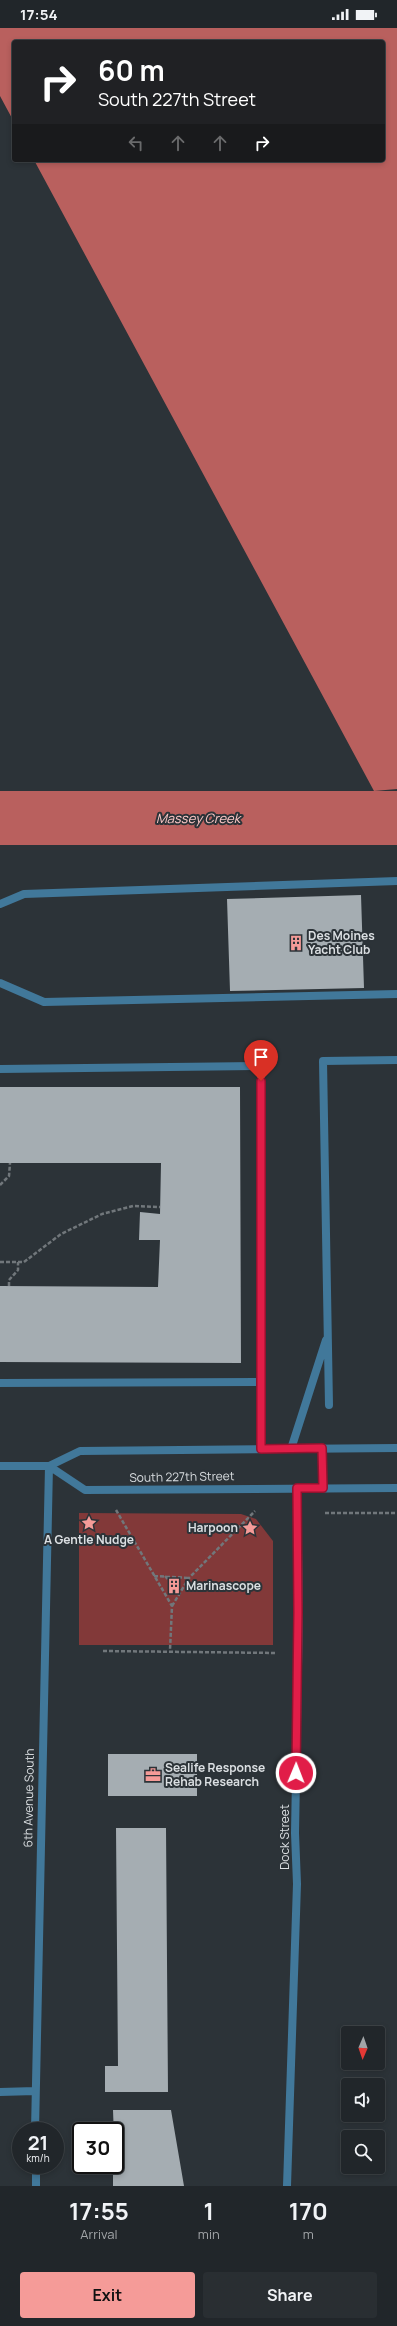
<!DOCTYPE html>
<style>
body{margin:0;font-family:Manrope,sans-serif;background:#292e32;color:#f1f3f6;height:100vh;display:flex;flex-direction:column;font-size:15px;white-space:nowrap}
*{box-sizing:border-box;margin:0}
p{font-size:13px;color:#a2a5a8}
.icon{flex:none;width:22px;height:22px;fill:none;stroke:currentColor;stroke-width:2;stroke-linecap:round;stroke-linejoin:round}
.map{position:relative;height:2158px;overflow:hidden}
.drawer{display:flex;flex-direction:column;background:#21262a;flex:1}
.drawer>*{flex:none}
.hud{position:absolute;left:12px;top:12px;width:373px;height:122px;border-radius:4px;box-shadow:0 2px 6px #0003,0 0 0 1px #3e4347;background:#202124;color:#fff;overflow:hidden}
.needle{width:26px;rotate:182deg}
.fabs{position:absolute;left:341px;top:1998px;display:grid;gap:8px}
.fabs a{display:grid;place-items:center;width:44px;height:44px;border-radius:4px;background:#21262a;box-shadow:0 2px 6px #0003,0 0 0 1px #3e4347;font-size:20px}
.speed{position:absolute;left:12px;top:2094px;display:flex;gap:8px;font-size:20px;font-weight:700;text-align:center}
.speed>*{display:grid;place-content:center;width:52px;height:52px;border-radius:50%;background:#21262a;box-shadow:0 2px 6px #0003,0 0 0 1px #3e4347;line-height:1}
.speed small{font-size:10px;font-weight:400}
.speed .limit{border:2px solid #111;border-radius:6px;background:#fff;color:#111}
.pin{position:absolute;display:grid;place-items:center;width:34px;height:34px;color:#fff;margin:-41px -17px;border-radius:50% 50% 50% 0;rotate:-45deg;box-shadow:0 0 4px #0007}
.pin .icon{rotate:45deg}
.me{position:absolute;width:44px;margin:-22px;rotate:1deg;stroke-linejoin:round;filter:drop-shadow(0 0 3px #0008)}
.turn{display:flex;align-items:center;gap:14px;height:84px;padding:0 20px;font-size:18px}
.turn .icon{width:52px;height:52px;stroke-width:2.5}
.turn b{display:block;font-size:28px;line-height:34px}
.lanes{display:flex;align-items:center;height:38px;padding:0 20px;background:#0003;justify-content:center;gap:20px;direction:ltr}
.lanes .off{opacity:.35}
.eta{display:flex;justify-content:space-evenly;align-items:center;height:68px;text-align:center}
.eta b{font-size:24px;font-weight:700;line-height:28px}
.cta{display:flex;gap:8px;margin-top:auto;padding:8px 20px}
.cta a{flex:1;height:46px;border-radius:4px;background:#f59b98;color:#111;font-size:16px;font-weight:700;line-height:46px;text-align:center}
.cta a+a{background:#292e32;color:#f1f3f6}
.status{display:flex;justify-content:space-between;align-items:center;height:28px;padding:0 20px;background:#21262a;direction:ltr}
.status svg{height:11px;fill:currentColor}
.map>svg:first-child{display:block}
.green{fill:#823939}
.water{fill:#b9605e}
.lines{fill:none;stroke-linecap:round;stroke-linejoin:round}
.river{stroke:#b9605e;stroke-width:54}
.building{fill:#a5adb2}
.path{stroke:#71777b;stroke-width:2.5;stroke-dasharray:4 2;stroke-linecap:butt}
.lane{stroke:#41789a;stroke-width:8}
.street{stroke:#41789a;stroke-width:8}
.route-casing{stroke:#92132f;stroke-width:10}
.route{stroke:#e11d48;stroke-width:7}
.labels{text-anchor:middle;stroke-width:4;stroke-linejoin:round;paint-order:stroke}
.poi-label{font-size:12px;font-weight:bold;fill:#dbdfe2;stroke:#2c3338;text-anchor:start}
.street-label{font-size:12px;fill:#dbdfe2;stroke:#2c3338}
.water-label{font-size:13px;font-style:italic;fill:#fbc8c6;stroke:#2c3338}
</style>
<div class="status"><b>17:54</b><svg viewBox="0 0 49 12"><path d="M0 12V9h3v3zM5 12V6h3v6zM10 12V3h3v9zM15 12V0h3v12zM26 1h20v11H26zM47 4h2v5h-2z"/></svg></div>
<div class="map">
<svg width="397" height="2158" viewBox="0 0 397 2158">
<rect width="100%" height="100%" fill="#2c3338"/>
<!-- green -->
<path class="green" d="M79,1485L241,1486L256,1491L273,1513V1617H79Z"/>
<!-- water -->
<path class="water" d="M0,0H397V761L374,763L34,132H383V14H14V94L0,68Z"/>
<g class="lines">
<!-- river -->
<path class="river" d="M0,790H397"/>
</g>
<!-- building -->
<path class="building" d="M361,867L364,960L230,963L227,871Z
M0,1059H240L241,1335L0,1334V1258L158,1259L160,1212H139L140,1184L160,1186L161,1135H0Z
M170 1558a4 4 0 1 1 8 0a4 4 0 1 1-8 0Z
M108,1726H197V1768H108Z
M116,1800H166L168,2064H105V2038H118Z
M113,2082H171L184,2158H113V2137H115Z"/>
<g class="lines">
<!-- path -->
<path class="path" d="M0,1157L9,1148L10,1135
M0,1234H24L61,1206L102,1186L133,1178L160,1179
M9,1258V1252L18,1242V1234
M116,1482L172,1578L170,1622
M325,1485H397
M154,1548L189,1550
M165,1548L171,1555
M177,1560L181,1563
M172,1578L189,1550L255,1483
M103,1623L276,1625"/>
<!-- lane -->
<path class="lane" d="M0,876L24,866L397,853
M0,955L44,974L397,966
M0,1041L261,1038V1421
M0,1355L260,1354
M329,1377L323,1033L397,1032
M291,1421L326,1312"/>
<!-- street -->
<path class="street" d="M323,1420V1460
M397,1420L80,1423L49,1438L85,1462L397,1460
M0,1438H49L35,2103
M0,2064L35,2063
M36,2137V2158
M287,2158L297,1856L295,1805L299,1584L297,1460"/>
</g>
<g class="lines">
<defs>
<path id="route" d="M261,1053V1421L322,1420L323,1460H297L298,1584L296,1745"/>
</defs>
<!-- route casing -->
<use href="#route" class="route-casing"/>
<!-- route -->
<use href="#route" class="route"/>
</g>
<!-- icons -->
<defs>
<symbol id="building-bare" viewBox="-9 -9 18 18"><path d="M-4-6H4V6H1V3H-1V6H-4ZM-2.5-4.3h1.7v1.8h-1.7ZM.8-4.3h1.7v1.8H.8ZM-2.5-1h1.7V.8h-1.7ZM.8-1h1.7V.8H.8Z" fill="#f59b98" stroke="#2c3338" stroke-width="2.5" paint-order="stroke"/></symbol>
<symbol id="sight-bare" viewBox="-9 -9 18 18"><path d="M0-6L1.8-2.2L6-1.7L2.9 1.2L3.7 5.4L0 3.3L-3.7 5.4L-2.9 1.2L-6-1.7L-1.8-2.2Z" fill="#f59b98" stroke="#2c3338" stroke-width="2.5" paint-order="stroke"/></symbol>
<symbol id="office-bare" viewBox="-9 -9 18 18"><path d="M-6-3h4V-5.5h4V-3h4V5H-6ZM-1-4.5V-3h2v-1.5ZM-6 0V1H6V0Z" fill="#f59b98" stroke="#2c3338" stroke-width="2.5" paint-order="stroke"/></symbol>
</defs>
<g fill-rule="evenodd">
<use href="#building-bare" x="285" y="904" width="22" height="22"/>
<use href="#sight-bare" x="78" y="1484" width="22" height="22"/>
<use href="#sight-bare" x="239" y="1489" width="22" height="22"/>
<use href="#building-bare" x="163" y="1547" width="22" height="22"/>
<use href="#office-bare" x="142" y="1736" width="22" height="22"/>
</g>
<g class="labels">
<!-- poi labels -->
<g class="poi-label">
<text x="308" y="912">Des Moines<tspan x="308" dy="14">Yacht Club</tspan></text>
<text x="238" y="1504" text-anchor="end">Harpoon</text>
<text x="89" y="1516" text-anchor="middle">A Gentle Nudge</text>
<text x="186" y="1562">Marinascope</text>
<text x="165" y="1744">Sealife Response<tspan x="165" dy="14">Rehab Research</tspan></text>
</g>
<!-- street labels -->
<g class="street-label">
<text transform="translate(182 1449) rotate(-1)" y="4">South 227th Street</text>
<text transform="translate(29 1770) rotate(-89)" y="4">6th Avenue South</text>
<text transform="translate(285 1809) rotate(-90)" y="4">Dock Street</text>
</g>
<!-- water labels -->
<g class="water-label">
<text x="198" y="795">Massey Creek</text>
</g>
</g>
</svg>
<div class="fabs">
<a><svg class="needle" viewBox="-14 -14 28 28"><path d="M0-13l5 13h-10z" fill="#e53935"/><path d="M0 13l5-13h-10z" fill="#a2a5a8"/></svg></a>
<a><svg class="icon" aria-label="sound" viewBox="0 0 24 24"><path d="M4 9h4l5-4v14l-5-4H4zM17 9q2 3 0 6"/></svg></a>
<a><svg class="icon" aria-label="search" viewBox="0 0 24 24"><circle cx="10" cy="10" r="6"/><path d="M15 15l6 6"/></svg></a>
</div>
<div class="speed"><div>21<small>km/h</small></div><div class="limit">30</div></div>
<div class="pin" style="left:261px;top:1053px;background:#d93025"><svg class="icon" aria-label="arrive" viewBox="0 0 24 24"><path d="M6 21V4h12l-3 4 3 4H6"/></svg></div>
<svg class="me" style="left:296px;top:1745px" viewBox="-20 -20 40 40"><circle r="17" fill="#e11d48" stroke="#fff" stroke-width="3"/><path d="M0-11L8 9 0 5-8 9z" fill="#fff"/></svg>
<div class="hud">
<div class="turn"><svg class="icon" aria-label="right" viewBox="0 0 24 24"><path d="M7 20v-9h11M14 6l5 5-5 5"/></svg><div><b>60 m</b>South 227th Street</div></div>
<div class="lanes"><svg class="icon off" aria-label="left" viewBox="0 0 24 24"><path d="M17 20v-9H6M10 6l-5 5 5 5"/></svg><svg class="icon off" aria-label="ahead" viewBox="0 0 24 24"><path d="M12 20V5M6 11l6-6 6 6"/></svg><svg class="icon off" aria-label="ahead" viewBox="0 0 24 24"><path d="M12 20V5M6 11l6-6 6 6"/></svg><svg class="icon" aria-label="right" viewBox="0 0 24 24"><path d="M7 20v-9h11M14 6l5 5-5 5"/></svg></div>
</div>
</div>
<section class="drawer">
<div class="eta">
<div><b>17:55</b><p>Arrival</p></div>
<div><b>1</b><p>min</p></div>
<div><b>170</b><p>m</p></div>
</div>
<div class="cta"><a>Exit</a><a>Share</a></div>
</section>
